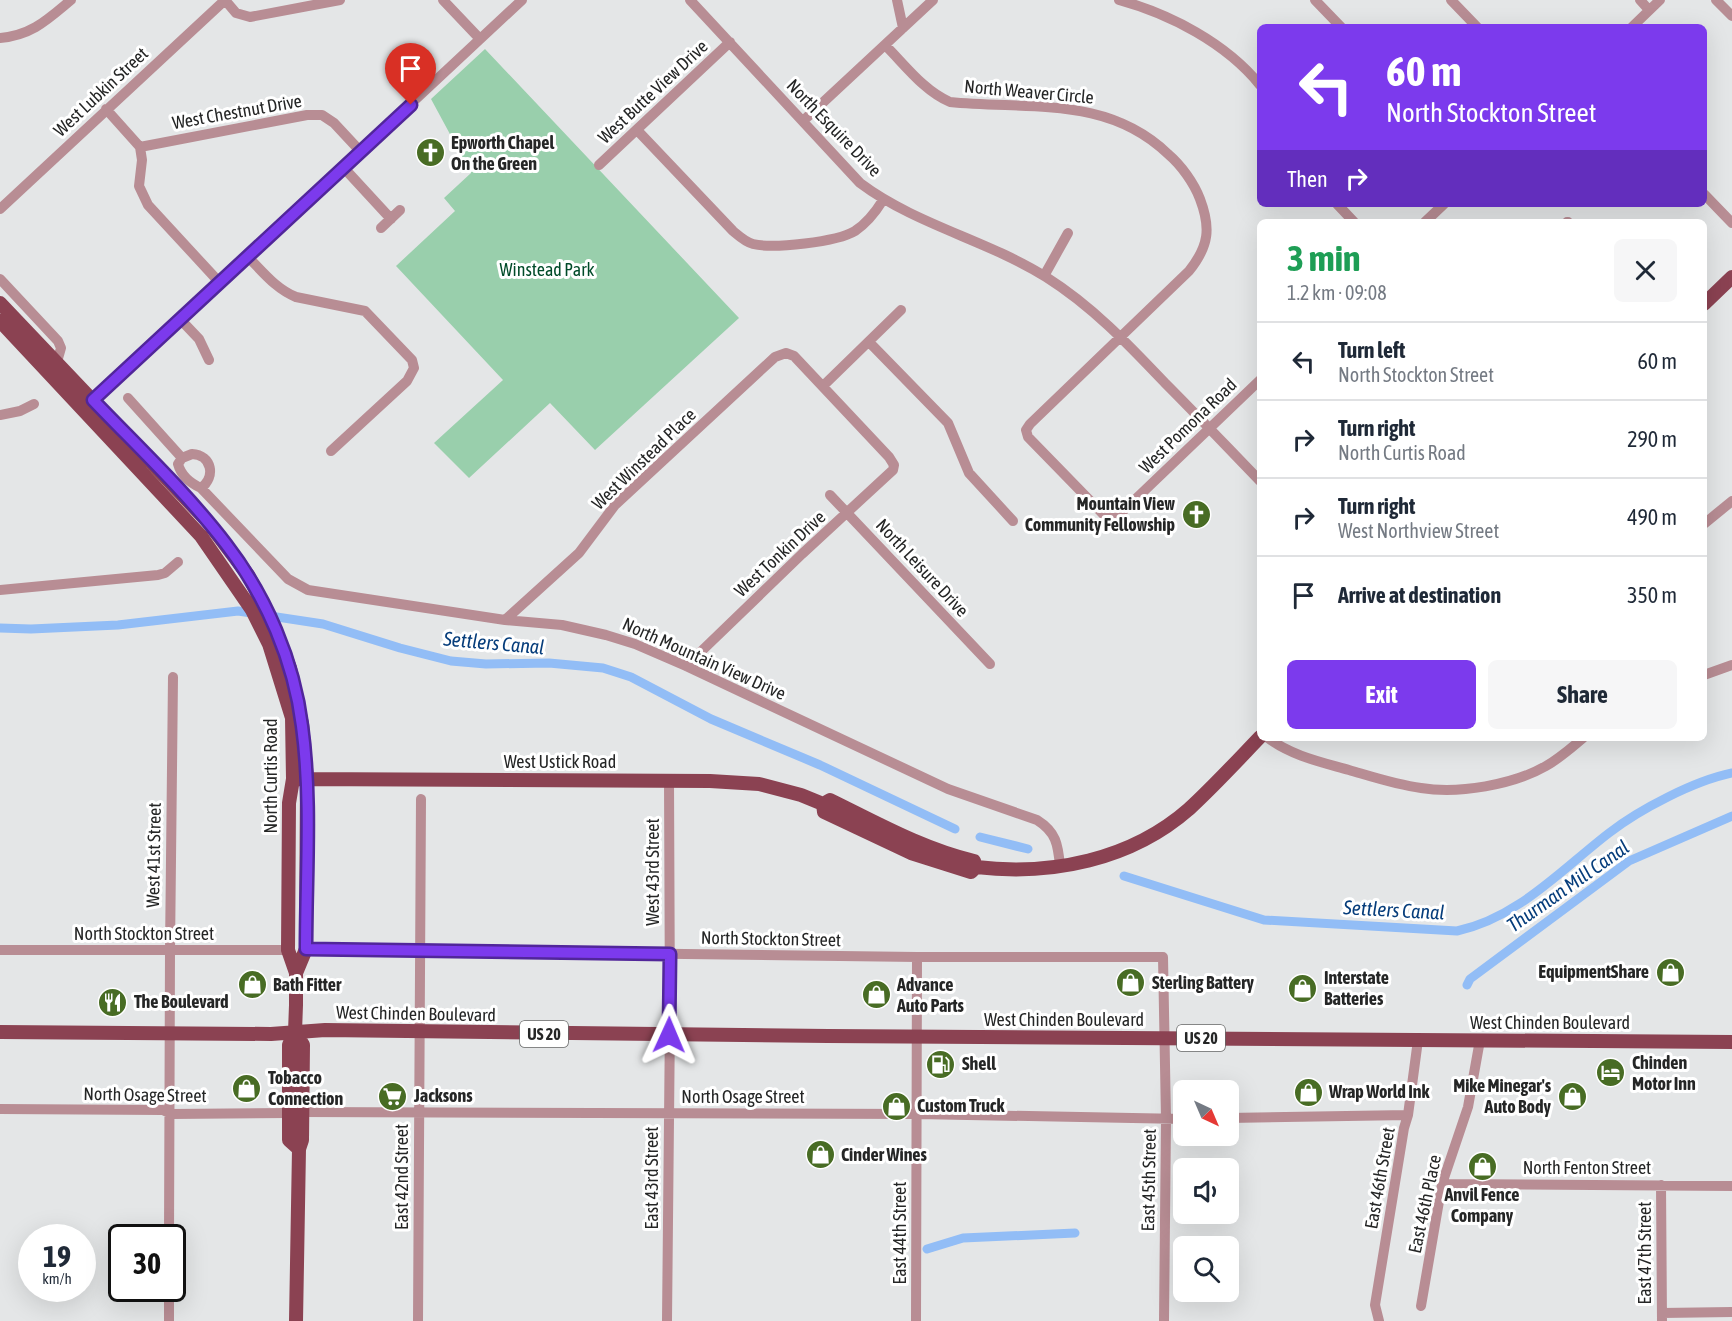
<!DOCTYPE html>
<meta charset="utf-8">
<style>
body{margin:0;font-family:"Asap Condensed",sans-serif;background:#f6f6f7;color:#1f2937;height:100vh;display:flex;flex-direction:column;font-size:22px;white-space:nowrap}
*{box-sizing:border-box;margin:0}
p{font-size:20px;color:#747a83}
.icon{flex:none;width:33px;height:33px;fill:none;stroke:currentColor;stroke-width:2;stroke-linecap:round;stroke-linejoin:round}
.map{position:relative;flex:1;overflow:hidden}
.sheet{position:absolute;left:1257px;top:219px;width:450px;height:522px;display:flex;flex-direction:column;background:#fff;border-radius:9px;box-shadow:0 6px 24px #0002}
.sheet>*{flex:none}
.guide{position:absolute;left:1257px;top:24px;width:450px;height:183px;border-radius:9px;box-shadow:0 6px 24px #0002;background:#7c3aed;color:#fff;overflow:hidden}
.needle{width:39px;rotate:136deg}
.fabs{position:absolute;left:1173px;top:1080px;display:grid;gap:12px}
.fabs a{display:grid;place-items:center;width:66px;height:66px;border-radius:9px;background:#fff;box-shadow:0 6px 24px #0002;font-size:30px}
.speed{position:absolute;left:18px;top:1224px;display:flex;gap:12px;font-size:30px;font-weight:700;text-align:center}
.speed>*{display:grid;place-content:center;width:78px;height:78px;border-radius:50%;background:#fff;box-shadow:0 6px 24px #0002;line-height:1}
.speed small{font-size:15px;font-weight:400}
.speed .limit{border:3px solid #111;border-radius:9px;background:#fff;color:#111}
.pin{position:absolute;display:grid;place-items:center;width:51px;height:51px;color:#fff;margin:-62px -26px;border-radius:50% 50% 50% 0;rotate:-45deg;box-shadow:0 0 6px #0007}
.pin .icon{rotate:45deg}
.me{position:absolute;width:66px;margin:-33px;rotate:1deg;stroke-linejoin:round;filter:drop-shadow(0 0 4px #0008)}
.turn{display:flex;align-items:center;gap:21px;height:126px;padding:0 30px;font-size:27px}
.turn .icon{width:78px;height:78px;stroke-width:2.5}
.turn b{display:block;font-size:42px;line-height:51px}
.then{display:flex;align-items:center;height:57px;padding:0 30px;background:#0003;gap:12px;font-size:22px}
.round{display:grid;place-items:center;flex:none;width:63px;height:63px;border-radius:9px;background:#f6f6f7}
.head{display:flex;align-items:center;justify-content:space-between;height:102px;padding:0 30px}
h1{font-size:36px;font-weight:700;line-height:45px;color:#1e9e55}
.primary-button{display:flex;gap:12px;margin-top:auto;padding:12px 30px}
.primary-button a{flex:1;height:69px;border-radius:9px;background:#7c3aed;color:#fff;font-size:24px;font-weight:700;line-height:69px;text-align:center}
.primary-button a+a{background:#f6f6f7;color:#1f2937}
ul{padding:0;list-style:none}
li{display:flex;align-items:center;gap:18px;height:78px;padding:0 30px;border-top:2px solid #e0e1e3}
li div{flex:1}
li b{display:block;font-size:22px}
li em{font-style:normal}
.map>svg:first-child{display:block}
.green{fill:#99cfac}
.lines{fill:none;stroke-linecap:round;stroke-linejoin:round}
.canal{stroke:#92bdf6;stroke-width:9}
.minor{stroke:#b88d94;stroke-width:10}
.major{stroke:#8b4252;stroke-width:14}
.route-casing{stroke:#51269a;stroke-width:15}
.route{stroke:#7c3aed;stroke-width:10}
.labels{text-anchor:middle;stroke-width:6;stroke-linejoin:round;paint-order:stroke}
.shield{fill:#fff;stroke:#666767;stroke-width:1.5}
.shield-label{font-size:16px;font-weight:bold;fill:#252626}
.street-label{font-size:18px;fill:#252626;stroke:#fff}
.poi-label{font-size:18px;font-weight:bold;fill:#252626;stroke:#fff;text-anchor:start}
.park-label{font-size:18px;fill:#004b29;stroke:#fff}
.water-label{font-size:20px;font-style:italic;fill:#063d7b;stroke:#fff}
</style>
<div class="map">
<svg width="1732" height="1321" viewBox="0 0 1732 1321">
<rect width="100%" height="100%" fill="#e4e6e7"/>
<!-- green -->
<path class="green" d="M485,49L739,318L595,450L550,403L469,478L434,443L503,380L396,266L455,211L444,198L471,173L431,99Z"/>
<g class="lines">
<!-- canal -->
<path class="canal" d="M0,628L31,629L118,625L238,611L323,624L400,648L451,661L486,664L549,663L603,668L631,677L711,719L820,765L955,829
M980,837L1028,849
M1124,876L1264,920L1457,931C1518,918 1562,869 1609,833C1640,809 1694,781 1732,773
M1467,985L1470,979L1629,861L1732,816
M927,1249L963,1238L1075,1233"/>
<!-- minor -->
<path class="minor" d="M225,0L236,13L250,17L340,0
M443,0L480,39
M690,0L860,183C916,225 987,240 1046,277C1092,306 1128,344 1165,383C1197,415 1228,448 1260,481
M897,0L903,28
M1119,0C1170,14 1226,43 1260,85
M1315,0L1341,27
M1451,0L1477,27
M1640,0L1649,10
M1716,0L1732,16
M1632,27L1660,0
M0,38C32,35 47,20 71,0
M885,45C905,65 924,91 950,102C1028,110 1107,95 1168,154C1181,165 1194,183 1200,199C1211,228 1209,246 1189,271L1030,424L1026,430L1028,437L1104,515L1111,517L1122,512L1260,380
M106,109L140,147L142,160L139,186L148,205L220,283
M803,121L933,0
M637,130L733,231C739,236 745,242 753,244C773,249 837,242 855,231C867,223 875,213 883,200
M140,147L307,115H322L334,123L361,152
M599,165L730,42
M344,168L391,219
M1704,194L1732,223
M1337,204L1354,222
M0,209L225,0
M1425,222L1444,204
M1567,222H1568
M381,228L400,210
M248,257C263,272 276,289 296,297L365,311L412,360L414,368L407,381L331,451
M1044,276L1068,233
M0,279L58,341L61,348L57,362
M180,319L199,339L209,360
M869,342L948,423L969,473L1013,521
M823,386L901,310
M128,398L182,458
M88,405L522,0
M0,415L20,411L34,404
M192,454C212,455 216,477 201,488C190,483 181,475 178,464L182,458Z
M201,488L288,579L308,590L505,620L562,625L606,635L635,644L686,666L948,789L1037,820C1056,832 1058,844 1060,866
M830,495L990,664
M1704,524L1732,501
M0,590L158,575L165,573L178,562
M505,620L579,553L615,505L775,357L786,353L794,356L889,457L894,465L893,470L802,554L686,666
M1704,675L1732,665
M1268,738C1292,756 1321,762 1349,770C1373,777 1397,785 1421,788C1459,794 1513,785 1546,766C1560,758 1571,748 1583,738
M306,949L917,957H1163L1166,1119L1164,1321
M0,950H288
M0,1109L163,1110L171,1114L288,1113
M303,1112L917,1114L1184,1119
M1228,1118L1408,1115
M1442,1184L1732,1186
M1661,1185L1662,1321
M169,1238L170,951L173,677
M1421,1306L1442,1184L1468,1107L1480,1040
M1662,1313L1732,1312
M169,1321V1288
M418,1321L421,799
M667,1321L670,1019L669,780
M916,1321L917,957
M1379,1321L1375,1305L1404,1128L1408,1115L1418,1040"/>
<!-- major -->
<path class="major" d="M0,303L208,522L248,575L273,624L290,668L302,724L307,779L306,949L296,973
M1704,304L1732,277
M0,321L201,536L252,610L269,644L292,718L293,779L289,803L288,950L296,973V1005L295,1032L289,1045V1140L299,1149
M298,779L710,781L759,784L801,795L823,804L830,800C877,823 923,849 974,861L976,867
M823,804L824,812L911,853L971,872L976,867C1051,876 1131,860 1189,809C1214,786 1237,761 1260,737
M0,1032L271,1034L325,1030L828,1036L1732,1042
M295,1032L303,1045L302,1140L299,1149L296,1321"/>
</g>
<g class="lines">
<defs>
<path id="route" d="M411,105L93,400C137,446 188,494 226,544C266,596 294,661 302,726C312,799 306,875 306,949L670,954L669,1035"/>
</defs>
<!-- route casing -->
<use href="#route" class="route-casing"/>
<!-- route -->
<use href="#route" class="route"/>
</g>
<!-- icons -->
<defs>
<symbol id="church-disc" viewBox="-11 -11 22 22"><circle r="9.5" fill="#486c24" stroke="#fff"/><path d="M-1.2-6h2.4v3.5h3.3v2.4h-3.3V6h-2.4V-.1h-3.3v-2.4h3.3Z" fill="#fff"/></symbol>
<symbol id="shop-disc" viewBox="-11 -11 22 22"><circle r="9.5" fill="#486c24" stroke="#fff"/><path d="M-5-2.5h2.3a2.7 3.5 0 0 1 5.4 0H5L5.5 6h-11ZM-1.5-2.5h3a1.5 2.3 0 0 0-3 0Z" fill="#fff"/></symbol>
<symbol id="restaurant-disc" viewBox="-11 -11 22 22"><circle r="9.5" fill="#486c24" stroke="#fff"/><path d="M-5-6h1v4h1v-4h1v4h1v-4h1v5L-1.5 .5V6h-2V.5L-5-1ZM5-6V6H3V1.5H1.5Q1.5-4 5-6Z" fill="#fff"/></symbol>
<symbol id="fuel-disc" viewBox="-11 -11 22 22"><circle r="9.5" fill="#486c24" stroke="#fff"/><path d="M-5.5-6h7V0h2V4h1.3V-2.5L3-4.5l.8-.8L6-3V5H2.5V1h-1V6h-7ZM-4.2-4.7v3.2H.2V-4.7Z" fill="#fff"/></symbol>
<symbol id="hotel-disc" viewBox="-11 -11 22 22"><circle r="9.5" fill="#486c24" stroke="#fff"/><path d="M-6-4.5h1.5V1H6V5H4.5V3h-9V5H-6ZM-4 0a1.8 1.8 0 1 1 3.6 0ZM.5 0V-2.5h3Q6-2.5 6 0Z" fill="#fff"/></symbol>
<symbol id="supermarket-disc" viewBox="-11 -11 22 22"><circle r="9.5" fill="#486c24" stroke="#fff"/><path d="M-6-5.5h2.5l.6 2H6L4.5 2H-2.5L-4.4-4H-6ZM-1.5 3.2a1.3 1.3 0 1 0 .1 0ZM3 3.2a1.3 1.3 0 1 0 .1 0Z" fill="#fff"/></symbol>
</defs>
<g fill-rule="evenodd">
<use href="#church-disc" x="414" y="136" width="33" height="33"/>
<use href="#church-disc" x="1180" y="498" width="33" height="33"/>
<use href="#shop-disc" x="1654" y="956" width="33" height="33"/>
<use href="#shop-disc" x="1114" y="966" width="33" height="33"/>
<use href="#shop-disc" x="236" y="968" width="33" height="33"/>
<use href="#shop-disc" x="1286" y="972" width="33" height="33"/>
<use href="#shop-disc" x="860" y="978" width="33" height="33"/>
<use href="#restaurant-disc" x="96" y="986" width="33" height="33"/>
<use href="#fuel-disc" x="924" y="1048" width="33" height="33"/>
<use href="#hotel-disc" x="1594" y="1056" width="33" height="33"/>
<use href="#shop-disc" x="230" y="1072" width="33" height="33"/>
<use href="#shop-disc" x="1292" y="1076" width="33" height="33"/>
<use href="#supermarket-disc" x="376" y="1080" width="33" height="33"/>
<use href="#shop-disc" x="1556" y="1080" width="33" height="33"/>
<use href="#shop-disc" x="880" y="1090" width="33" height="33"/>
<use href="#shop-disc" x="804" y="1138" width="33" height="33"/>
<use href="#shop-disc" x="1466" y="1150" width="33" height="33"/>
</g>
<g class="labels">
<!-- shield labels -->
<g class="shield">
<rect x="520" y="1021" width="48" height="26" rx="4.5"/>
<rect x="1177" y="1025" width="48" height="26" rx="4.5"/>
</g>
<g class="shield-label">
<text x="544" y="1040">US 20</text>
<text x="1201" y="1044">US 20</text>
</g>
<!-- street labels -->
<g class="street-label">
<text transform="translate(101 92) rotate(-43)" y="6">West Lubkin Street</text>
<text transform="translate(653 92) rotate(-43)" y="6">West Butte View Drive</text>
<text transform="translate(1029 92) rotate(5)" y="6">North Weaver Circle</text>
<text transform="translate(237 112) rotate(-10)" y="6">West Chestnut Drive</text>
<text transform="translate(834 128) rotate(46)" y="6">North Esquire Drive</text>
<text transform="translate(1188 426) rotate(-44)" y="6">West Pomona Road</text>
<text transform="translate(644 459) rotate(-44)" y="6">West Winstead Place</text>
<text transform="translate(780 554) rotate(-43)" y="6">West Tonkin Drive</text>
<text transform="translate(922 568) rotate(47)" y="6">North Leisure Drive</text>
<text transform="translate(704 659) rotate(24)" y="6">North Mountain View Drive</text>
<text x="560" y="768">West Ustick Road</text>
<text transform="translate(271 776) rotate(-90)" y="6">North Curtis Road</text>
<text transform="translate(154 855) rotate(-89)" y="6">West 41st Street</text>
<text transform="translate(653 872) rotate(-90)" y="6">West 43rd Street</text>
<text x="144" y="940">North Stockton Street</text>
<text transform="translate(771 939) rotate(1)" y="6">North Stockton Street</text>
<text transform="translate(416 1014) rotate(1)" y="6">West Chinden Boulevard</text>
<text x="1064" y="1026">West Chinden Boulevard</text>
<text x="1550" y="1029">West Chinden Boulevard</text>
<text transform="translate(145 1095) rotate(1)" y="6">North Osage Street</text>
<text x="743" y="1103">North Osage Street</text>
<text x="1587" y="1174">North Fenton Street</text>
<text transform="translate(402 1177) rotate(-90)" y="6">East 42nd Street</text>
<text transform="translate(652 1178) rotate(-90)" y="6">East 43rd Street</text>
<text transform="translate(1380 1178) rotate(-80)" y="6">East 46th Street</text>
<text transform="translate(1149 1180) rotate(-89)" y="6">East 45th Street</text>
<text transform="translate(1425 1204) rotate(-78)" y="6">East 46th Place</text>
<text transform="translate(900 1233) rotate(-90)" y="6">East 44th Street</text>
<text transform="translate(1645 1253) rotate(-90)" y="6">East 47th Street</text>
</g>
<!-- poi labels -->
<g class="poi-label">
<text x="451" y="149">Epworth Chapel<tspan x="451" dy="21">On the Green</tspan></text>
<text x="1175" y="510" text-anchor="end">Mountain View<tspan x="1175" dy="21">Community Fellowship</tspan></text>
<text x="1649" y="978" text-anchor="end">EquipmentShare</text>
<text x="1324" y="984">Interstate<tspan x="1324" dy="21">Batteries</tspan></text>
<text x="1152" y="989">Sterling Battery</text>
<text x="273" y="991">Bath Fitter</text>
<text x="897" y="991">Advance<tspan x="897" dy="21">Auto Parts</tspan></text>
<text x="134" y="1008">The Boulevard</text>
<text x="1632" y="1069">Chinden<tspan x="1632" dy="21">Motor Inn</tspan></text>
<text x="962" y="1070">Shell</text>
<text x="268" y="1084">Tobacco<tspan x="268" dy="21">Connection</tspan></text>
<text x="1551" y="1092" text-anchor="end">Mike Minegar's<tspan x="1551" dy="21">Auto Body</tspan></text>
<text x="1329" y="1098">Wrap World Ink</text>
<text x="414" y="1102">Jacksons</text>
<text x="917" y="1112">Custom Truck</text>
<text x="841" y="1161">Cinder Wines</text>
<text x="1482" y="1201" text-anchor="middle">Anvil Fence<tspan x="1482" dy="21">Company</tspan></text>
</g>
<!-- park labels -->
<g class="park-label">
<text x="547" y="276">Winstead Park</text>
</g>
<!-- water labels -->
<g class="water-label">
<text transform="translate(494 643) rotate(5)" y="7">Settlers Canal</text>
<text transform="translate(1568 886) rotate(-35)" y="7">Thurman Mill Canal</text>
<text transform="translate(1394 910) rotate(3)" y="7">Settlers Canal</text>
</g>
</g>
</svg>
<div class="fabs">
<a><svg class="needle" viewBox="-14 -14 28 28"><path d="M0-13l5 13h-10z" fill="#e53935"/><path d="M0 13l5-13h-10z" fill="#747a83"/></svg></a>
<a><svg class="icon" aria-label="sound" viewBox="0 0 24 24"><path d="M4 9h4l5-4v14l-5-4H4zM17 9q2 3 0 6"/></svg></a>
<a><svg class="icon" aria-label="search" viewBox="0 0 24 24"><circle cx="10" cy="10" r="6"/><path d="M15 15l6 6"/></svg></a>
</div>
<div class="speed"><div>19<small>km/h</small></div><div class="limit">30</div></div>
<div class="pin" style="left:411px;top:105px;background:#d93025"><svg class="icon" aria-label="arrive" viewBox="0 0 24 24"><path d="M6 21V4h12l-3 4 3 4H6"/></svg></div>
<svg class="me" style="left:669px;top:1035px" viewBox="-20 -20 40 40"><path d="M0-17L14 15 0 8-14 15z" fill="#7c3aed" stroke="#fff" stroke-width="4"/></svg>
<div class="guide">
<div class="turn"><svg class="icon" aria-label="left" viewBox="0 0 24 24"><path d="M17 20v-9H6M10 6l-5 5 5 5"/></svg><div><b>60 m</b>North Stockton Street</div></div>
<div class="then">Then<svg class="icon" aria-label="right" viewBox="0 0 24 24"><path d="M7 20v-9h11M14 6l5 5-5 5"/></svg></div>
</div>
<section class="sheet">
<div class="head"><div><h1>3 min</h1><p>1.2 km · 09:08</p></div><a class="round"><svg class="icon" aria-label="close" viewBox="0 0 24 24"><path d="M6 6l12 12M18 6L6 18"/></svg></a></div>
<ul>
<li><svg class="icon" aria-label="left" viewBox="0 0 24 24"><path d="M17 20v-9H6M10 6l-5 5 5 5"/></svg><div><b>Turn left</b><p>North Stockton Street</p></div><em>60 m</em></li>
<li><svg class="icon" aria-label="right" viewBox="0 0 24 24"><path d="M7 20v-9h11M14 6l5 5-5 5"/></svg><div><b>Turn right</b><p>North Curtis Road</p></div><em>290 m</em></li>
<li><svg class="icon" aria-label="right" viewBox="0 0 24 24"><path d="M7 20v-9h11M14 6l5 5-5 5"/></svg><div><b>Turn right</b><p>West Northview Street</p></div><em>490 m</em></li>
<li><svg class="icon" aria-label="arrive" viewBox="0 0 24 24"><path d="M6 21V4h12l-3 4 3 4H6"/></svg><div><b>Arrive at destination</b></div><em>350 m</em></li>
</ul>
<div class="primary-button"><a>Exit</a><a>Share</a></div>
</section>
</div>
